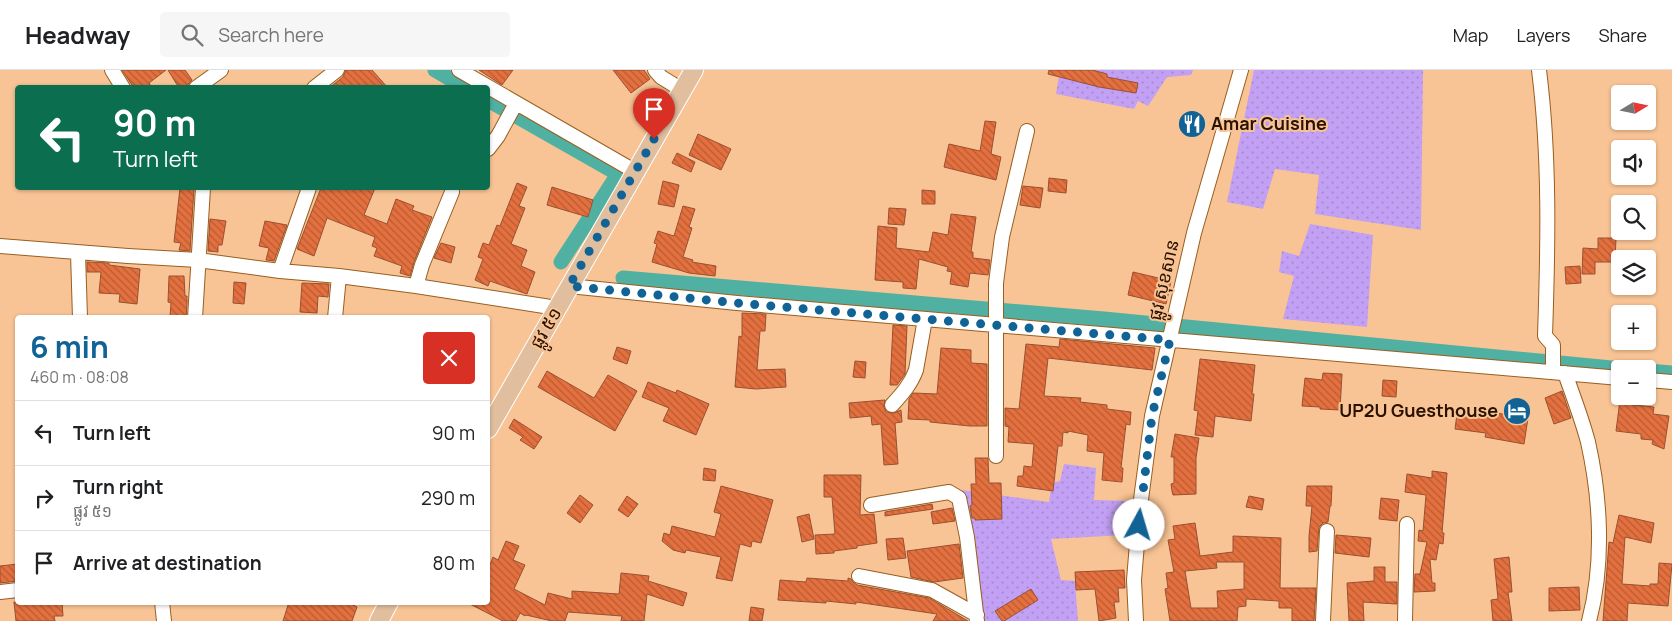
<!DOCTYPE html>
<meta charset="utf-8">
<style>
body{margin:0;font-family:Manrope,"Noto Sans Khmer",sans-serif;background:#f6f6f6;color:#202124;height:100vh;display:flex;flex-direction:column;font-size:19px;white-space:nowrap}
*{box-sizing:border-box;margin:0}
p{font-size:16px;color:#757577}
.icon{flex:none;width:28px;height:28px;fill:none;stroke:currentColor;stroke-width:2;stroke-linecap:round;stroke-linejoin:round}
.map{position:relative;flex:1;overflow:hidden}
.details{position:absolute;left:15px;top:245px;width:475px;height:290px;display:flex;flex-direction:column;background:#fff;border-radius:5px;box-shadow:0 1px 4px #0004}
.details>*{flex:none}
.banner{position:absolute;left:15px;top:15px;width:475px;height:105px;border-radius:5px;box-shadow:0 1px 4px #0004;background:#0b6e4f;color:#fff;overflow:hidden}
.needle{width:32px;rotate:80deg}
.tools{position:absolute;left:1611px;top:15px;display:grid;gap:10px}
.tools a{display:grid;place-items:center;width:45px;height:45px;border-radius:5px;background:#fff;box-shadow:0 1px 4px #0004;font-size:25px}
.pin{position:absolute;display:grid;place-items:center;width:42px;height:42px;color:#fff;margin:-51px -21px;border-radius:50% 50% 50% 0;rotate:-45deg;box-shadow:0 0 5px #0007}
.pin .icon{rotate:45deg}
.me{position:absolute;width:55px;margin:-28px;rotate:6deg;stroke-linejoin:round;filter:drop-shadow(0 0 4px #0008)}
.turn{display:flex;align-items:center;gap:18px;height:105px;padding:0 15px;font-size:22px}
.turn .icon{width:65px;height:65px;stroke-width:2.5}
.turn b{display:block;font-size:35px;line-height:42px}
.round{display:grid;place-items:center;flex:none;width:52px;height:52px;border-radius:5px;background:#f6f6f6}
.overview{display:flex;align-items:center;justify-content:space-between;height:85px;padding:0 15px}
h1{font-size:30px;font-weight:700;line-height:38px;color:#116395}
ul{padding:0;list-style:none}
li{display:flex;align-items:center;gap:15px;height:65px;padding:0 15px;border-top:1px solid #e0e0e0}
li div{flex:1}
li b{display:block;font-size:19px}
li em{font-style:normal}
header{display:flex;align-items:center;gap:30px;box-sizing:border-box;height:70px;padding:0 25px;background:#fff;border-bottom:1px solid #e0e0e0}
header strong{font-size:24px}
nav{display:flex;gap:28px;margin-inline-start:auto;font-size:18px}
.search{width:350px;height:45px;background:#f6f6f6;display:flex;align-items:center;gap:12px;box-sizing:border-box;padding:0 18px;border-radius:5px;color:#757577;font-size:19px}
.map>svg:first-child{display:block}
.park{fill:url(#park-dots)}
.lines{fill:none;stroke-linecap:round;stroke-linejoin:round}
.canal{stroke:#50b1a3;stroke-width:15}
.building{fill:url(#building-back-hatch);stroke:#9a5031;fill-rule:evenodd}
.minor-casing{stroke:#995e1f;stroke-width:16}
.major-casing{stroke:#fff;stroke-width:20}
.minor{stroke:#fff;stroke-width:14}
.major{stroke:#e0be9e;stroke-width:18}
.route{stroke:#116395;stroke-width:9;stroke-dasharray:0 16.2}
.labels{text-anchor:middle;stroke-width:4;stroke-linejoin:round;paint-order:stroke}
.poi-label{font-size:18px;font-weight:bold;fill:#2a1200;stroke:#f9c495;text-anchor:start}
.street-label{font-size:18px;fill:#2a1200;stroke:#f9c495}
</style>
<header>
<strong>Headway</strong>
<div class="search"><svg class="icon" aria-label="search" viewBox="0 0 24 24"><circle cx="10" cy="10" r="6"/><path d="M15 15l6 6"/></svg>Search here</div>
<nav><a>Map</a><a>Layers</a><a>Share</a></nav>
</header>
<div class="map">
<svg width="1672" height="551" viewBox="0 0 1672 551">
<defs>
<pattern id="park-dots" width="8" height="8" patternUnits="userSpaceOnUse" patternTransform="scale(1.25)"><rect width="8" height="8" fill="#c2a0f3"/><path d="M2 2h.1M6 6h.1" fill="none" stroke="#a789cf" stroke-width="1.8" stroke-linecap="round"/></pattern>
<pattern id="building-back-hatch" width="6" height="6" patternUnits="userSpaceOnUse" patternTransform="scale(1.25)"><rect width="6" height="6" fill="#e4703f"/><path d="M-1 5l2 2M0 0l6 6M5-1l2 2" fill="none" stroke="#b95b32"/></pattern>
</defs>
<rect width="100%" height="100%" fill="#f9c495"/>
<!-- park -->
<path class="park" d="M1060,0H1193L1191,5L1167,7L1148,36L1138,31L1134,39L1056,24Z
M1254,0H1423L1421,160L1315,144L1319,105L1275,99L1263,139L1227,132Z
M1310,154L1373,165L1367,257L1283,249L1294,206L1279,202L1282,181L1299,186Z
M1064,394L1096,398L1094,430L1130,431L1125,465L1051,469L1061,510L1075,511L1078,551H984L962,420L1049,432L1052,413L1060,411Z"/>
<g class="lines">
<!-- canal -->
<path class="canal" d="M435,0L466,18
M488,30L618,104L561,192
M623,208L1104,249L1622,299
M1648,301L1672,303"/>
</g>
<!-- building -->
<path class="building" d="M122,0H166L149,13L152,18H134Z
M168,0H185L192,10L185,18H179Z
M346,0H372L388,18H329L343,7Z
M479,0H513L502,15Z
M613,0H644L650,9L631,23Z
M1049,0H1092L1107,4V7L1138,13L1136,23L1099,17L1048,4Z
M985,51L996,52L991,84L1001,87L996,110L944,97L949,74L980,81Z
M698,64L731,79L721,100L689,85Z
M677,83L695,92L691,102L672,93Z
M1049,108L1067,110L1066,123L1048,121Z
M663,111L679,115L674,137L658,134Z
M517,113L527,117L519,136L525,138L511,174L527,180L521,196L535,202L527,224L490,211L488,216L475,210L483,189L478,187L483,173L489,175L497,155L500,156Z
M1023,116L1043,118L1040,138L1020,135Z
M552,117L593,130L588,147L547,135Z
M180,118H194L190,181L179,180L181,173L174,172Z
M321,118H375L364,145L387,154L396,129L414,136L412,140L432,147L414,192L410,206L400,203L402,196L374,186L377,178L372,176L375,167L327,148L314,186L297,179Z
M922,120L935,121V134H922Z
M683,136L695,139L689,157L692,158L683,187L693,190L692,192L716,196L715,206L689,203L652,192L657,174L654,173L658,161L674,166Z
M889,138L906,139L904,155L888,154Z
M951,144L976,147L971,182H973V188L990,190L988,205L970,203L968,217L950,214L952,202L947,201L948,197L919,189L916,219L903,218V212L875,210L878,156L897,158L896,178L929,182L933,162L948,165Z
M210,149L226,151L222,175H218V182L208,181Z
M265,151L287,155L274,191L266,190L269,178L259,176Z
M1598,168H1616L1615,192H1595V204H1582L1583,178L1598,179Z
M441,173L455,177L451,193L434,188Z
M87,192L109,193V195L140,199L137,234L119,232L120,224L99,223L101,202H87Z
M1580,196L1581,213L1566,214L1565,197Z
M1133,202L1171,211L1166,234L1128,225Z
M169,206H184L185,226H187V233L186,248H170L171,233L168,232Z
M234,212L246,213L244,234L233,233Z
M302,213L329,214L328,227L318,226L317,243L300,242Z
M742,243L766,244L765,261H760L757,300L785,299L786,317L756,319L735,317L739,266L742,267Z
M893,255L907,256L905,304L897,315H890Z
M1060,269L1155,278L1152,300L1048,288L1044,326L1081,328L1080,332L1107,335V339L1131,342L1130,355L1126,354L1121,398H1123L1122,412L1102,410L1104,383L1087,381L1088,365L1068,361V363L1063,362L1062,376H1058L1053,421L1017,416L1018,406H1023L1024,396L1032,397L1034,374L1008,372L1009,357L1005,356V338L1019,339L1026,274L1059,277Z
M617,277L631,281L627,294L613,289Z
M941,278L971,280V293L987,294V356H970L930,352V350L908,349L909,329L913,323L937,324Z
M1200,289L1255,295L1252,324H1254L1251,351L1215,346L1213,367L1195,365L1198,341L1194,340Z
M855,291L866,292L865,308L853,307Z
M547,301L594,328L608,305L637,321L615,361L538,317Z
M1323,303L1342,304L1340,340L1320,339V337L1302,336L1305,308L1322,310Z
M1383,310L1397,311L1396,327L1382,326Z
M648,312L676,323L677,320L709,334L696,365L663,351L669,338L642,327Z
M1562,321L1571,348L1554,354L1545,328Z
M885,330L884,337L886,342L894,343L901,340L902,352L895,353L898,394L884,395L881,354L872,355L871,346L850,348L849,333Z
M1620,330L1633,331V335L1654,337L1653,344L1669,346L1664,379L1652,374L1653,370L1641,369V364L1616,361Z
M1490,342L1528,348L1524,374L1485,367L1486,363L1455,359L1457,344L1489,347Z
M514,349L542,367L534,379L520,370L523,367L509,358Z
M1175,364L1199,368L1196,388V424L1173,425L1172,421L1171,414L1174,413V387H1171Z
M975,388H988L989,413H1001L1002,449L975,450V448H972L970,436L972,435L971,414H976Z
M704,398L716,400L715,411L703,410Z
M1432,401L1447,403L1442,463H1444L1443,474L1439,473L1436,490L1430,489L1432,513H1435V521L1414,522L1415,504H1420L1427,472L1418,471L1419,460L1423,461L1426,425L1405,422L1407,404L1432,408Z
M824,405H861L860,445L874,444L877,473L857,476V478L834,481V483L816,484L815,465L835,464L832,427H824Z
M721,416L773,430L761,473L752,471L751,477L740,474L732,511L716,508L721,487L686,480L685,483L673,480L662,471L664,463L670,465L672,456L715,467L721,444L714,442Z
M1307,416H1332L1331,436H1330L1328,452L1323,453L1319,457L1317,481L1309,482V466L1312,436H1306Z
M580,425L593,435L580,453L567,443Z
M627,426L638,434L628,447L618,440Z
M1249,426L1264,429L1262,440L1246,437Z
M1381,428L1399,430L1397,451L1379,449Z
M932,434L933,439L885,446V442Z
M952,438L955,451L933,454L931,442Z
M809,444L814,469L802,472L797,447Z
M1619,445L1654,453L1651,473L1625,467L1622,514L1650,516V514H1658L1659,493L1672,494L1668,536L1628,533L1627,551H1603L1609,472L1613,473Z
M1195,453L1200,486L1233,482V466L1281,468L1280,518H1316L1314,551H1292V538H1279V531L1246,529V536L1238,537L1237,551H1170L1165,519L1168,518L1166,503L1174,502L1168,470L1175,469L1173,456ZM1216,492H1244V519L1217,521L1218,538H1191L1185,501L1217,498Z
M1336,465L1371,468L1369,487L1335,483Z
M903,468L906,488L888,490L886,469Z
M506,471L519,476L513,490L525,495L514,519L545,535L548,523L572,529V521L619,524L621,503L649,506L648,511L687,523L683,536L647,524L644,551H621L622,546L568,542L565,551H552L526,545L525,546L520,543L516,551H503L466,532H488V500L493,487L498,490Z
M959,474L963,508L934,512L911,507L907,481Z
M1509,487L1512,522H1508L1512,551H1493L1491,530L1498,529L1494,489Z
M18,494V511L0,513V496Z
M1374,497H1385V512H1397V534L1363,532L1364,551H1349L1347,513L1374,511Z
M1124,500L1125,518H1118L1119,532H1114L1116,548L1099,551L1095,519L1076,520L1075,502Z
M807,508L848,511V508L851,509L853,512L857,515L929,528L968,551H933L937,544L856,532V534L826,531V533L778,530L780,510L806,512Z
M1579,517L1580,540L1549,541V518Z
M1031,519L1038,530L1004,551H1002L995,541Z
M14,532H62L63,546H54L55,551H16Z
M289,532H347L357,537L352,551H283Z
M751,537L764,539L762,551H749Z"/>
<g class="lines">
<defs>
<path id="minor" d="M112,0L123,18
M459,0L636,102
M655,0L661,7L682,20
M1539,0C1550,88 1548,177 1545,266L1553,275V302
M196,18L221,0
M314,18L337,0
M488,79L498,66L516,33
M0,176L128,186L198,190L280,201L339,206L416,216L557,238
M78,183L80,248
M280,201L309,118
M416,216L422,195L452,122
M569,216L737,233L1620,308
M195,248L203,118
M335,248L339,206
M1565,303C1573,326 1582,349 1588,372C1601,430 1604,494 1589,551
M1648,310L1672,312
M892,335C902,324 911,314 916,300L925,249
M996,386V213L1002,167L1027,61
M871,435L949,422L959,428L967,467L977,551
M859,506L932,520L977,545
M0,522L18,520
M162,532L164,551
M1136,551L1134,510L1140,437L1152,346L1194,163L1241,0
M1323,551L1327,461
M1405,551L1407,454"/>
<path id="major" d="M488,359L694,0
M379,551L389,532"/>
</defs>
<!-- minor casing -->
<use href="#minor" class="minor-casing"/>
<!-- major casing -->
<use href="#major" class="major-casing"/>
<!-- minor -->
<use href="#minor" class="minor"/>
<!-- major -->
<use href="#major" class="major"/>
</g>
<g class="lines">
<!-- route -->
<path class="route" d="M654,69L569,216L737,233L1170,270L1152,346L1139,455"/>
</g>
<!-- icons -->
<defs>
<symbol id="restaurant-disc" viewBox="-11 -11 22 22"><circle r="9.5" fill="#116395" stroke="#f9c495"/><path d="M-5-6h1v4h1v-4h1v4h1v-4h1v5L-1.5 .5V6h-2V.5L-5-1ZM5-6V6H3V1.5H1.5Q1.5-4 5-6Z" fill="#fff"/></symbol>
<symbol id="hotel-disc" viewBox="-11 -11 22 22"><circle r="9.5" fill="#116395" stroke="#f9c495"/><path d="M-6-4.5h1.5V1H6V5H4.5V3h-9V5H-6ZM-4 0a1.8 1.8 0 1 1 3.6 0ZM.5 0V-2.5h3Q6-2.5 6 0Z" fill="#fff"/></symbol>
</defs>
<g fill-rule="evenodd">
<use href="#restaurant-disc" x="1176" y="38" width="32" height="32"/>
<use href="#hotel-disc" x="1501" y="325" width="32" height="32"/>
</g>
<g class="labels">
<!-- poi labels -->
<g class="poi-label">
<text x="1211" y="60">Amar Cuisine</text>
<text x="1498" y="347" text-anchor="end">UP2U Guesthouse</text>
</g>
<!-- street labels -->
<g class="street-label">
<text transform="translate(1164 210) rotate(-77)" y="6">ផ្លូវ សុខសាន</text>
<text transform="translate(546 258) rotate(-60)" y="6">ផ្លូវ ៥១</text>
</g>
</g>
</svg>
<div class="tools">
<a><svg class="needle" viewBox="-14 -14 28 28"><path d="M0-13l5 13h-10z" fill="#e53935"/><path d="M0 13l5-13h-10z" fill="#757577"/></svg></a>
<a><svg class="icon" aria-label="sound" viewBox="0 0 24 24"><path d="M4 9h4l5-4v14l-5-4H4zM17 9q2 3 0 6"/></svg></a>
<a><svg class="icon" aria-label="search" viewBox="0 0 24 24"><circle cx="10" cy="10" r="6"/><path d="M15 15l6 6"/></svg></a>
<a><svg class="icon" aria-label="layers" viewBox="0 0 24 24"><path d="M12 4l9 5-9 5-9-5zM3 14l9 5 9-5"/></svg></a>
<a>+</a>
<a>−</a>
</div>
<div class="pin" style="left:654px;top:69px;background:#d93025"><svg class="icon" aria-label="arrive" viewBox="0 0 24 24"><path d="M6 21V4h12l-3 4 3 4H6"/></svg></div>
<svg class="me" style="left:1139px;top:455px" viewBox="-20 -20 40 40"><circle r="19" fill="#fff"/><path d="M0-13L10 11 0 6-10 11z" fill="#116395"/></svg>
<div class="banner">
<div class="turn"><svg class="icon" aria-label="left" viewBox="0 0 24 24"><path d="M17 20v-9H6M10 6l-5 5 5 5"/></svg><div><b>90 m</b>Turn left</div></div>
</div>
<section class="details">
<div class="overview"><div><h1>6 min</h1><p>460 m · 08:08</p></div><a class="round" style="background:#d93025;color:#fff"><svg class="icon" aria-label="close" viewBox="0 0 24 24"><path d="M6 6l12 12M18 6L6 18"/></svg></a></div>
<ul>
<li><svg class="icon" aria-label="left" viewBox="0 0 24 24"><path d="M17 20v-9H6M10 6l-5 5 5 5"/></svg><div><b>Turn left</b></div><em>90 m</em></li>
<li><svg class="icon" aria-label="right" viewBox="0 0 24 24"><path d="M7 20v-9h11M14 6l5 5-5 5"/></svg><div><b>Turn right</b><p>ផ្លូវ ៥១</p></div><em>290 m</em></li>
<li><svg class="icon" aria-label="arrive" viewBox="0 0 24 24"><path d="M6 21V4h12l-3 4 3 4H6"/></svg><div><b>Arrive at destination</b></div><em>80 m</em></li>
</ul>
</section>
</div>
